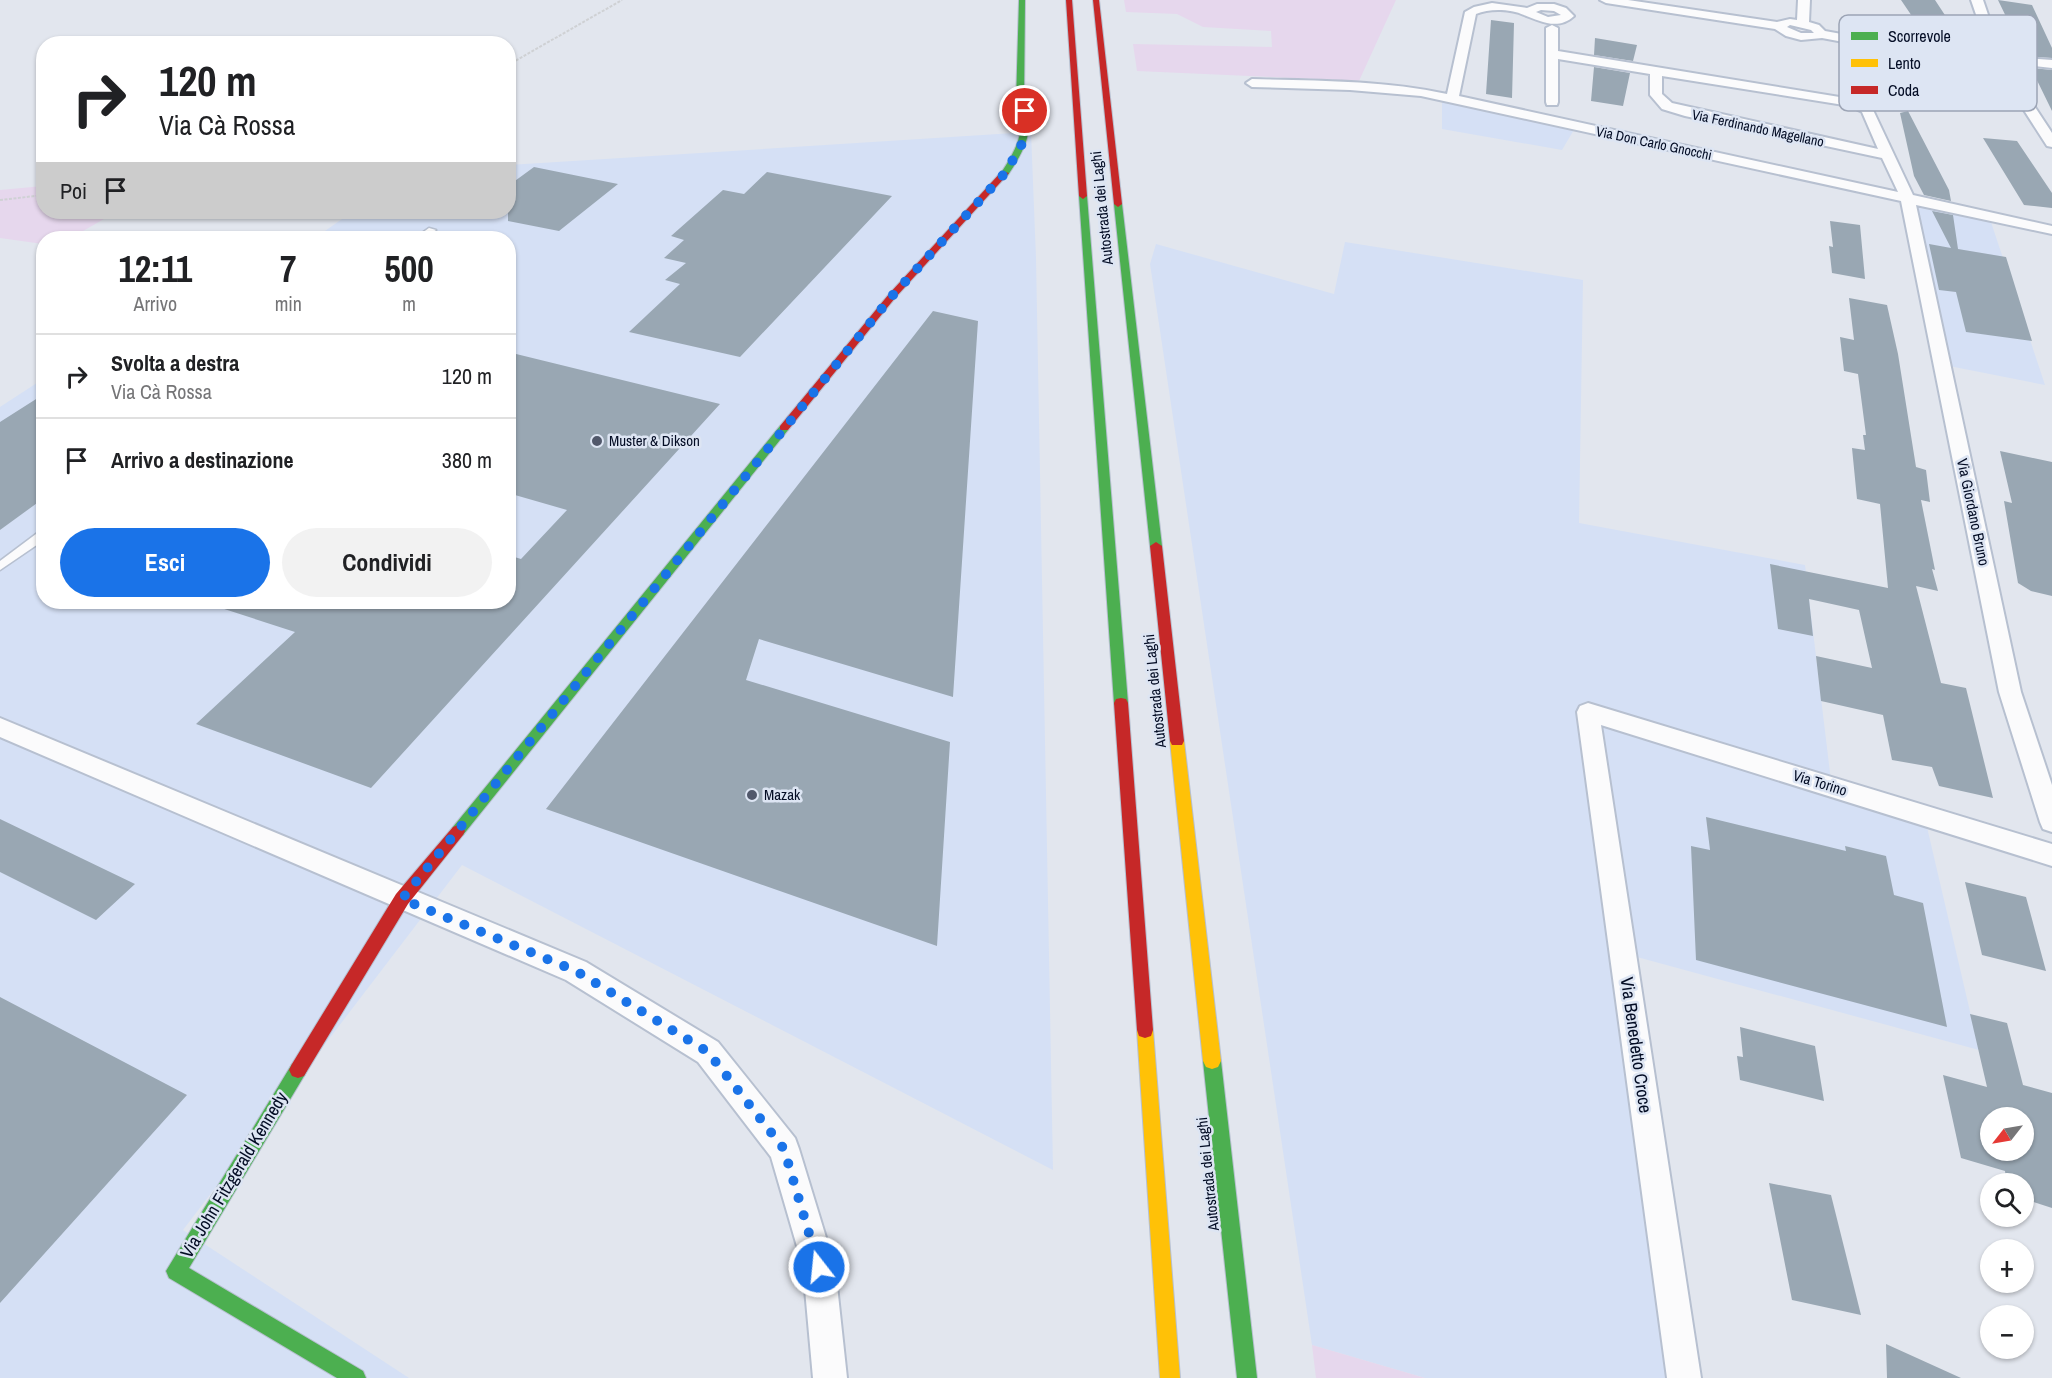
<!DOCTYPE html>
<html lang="it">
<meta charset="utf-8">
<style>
body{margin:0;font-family:"Archivo Narrow",sans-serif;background:#f2f2f2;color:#202124;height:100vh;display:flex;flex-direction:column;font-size:22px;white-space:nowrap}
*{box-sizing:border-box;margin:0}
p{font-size:20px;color:#757577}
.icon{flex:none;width:33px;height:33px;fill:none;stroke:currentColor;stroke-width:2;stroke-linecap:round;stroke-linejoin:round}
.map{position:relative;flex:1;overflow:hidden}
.panel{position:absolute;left:36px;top:231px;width:480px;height:378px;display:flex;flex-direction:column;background:#fff;border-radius:24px;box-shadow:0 2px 4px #0004}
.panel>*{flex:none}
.guide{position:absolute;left:36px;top:36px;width:480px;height:183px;border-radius:24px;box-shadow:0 2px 4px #0004;background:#fff;color:#202124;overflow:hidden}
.needle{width:39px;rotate:239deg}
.buttons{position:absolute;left:1980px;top:1107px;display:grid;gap:12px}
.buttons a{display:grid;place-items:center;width:54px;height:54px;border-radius:50%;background:#fff;box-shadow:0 2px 4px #0004;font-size:30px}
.pin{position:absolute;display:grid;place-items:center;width:51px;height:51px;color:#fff;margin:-26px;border:3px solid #fff;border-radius:50%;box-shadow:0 2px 6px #0007}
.me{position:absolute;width:66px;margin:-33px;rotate:344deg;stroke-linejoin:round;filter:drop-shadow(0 0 4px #0008)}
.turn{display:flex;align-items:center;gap:21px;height:126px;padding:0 24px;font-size:27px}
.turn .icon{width:78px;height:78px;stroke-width:2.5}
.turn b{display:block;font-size:42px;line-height:51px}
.then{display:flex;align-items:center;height:57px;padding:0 24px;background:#0003;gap:12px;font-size:22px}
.eta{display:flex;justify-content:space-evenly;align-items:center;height:102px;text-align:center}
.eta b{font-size:36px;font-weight:800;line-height:42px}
.button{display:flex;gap:12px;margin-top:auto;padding:12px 24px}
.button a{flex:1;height:69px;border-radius:36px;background:#1a73e8;color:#fff;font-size:24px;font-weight:800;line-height:69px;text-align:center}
.button a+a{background:#f2f2f2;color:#202124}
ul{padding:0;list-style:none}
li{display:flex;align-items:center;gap:18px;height:84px;padding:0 24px;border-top:2px solid #e0e0e0}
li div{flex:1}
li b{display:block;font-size:22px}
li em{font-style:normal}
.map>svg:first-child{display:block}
.built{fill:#d5e0f5}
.green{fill:#e6d7ed}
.building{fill:#99a7b3;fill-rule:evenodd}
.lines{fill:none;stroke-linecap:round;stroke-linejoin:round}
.lane-casing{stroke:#b7c0d0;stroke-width:3}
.street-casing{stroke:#b7c0d0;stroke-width:4}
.fast-casing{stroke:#b7c0d0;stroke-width:2}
.slow-casing{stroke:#b7c0d0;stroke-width:2}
.jam-casing{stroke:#b7c0d0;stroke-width:2}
.path{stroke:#cfd1d4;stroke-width:2;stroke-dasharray:3 1.5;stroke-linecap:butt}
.lane{fill:#fbfbfc;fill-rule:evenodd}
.street{fill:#fbfbfc;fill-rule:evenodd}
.fast{fill:#4caf50;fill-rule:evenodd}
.slow{fill:#ffc107;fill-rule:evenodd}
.jam{fill:#c62828;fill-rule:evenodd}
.route{stroke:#1a73e8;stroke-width:10;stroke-dasharray:0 18}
.poi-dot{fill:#51586b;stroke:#dde5f3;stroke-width:2}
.labels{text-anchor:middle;stroke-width:5;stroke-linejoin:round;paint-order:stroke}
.far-street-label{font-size:14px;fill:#030c24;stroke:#dde5f3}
.street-label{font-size:15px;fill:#030c24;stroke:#dde5f3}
.poi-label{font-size:15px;fill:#030c24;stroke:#dde5f3;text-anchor:start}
.near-street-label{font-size:18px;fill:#030c24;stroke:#dde5f3}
.key{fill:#dde5f3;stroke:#9ca4b5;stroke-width:1.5}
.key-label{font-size:16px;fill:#030c24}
</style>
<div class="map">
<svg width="2052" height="1378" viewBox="0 0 2052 1378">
<rect width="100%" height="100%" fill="#e2e6ee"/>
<!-- built -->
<path class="built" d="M1442,97L1575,128L1562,150L1442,129Z
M1031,132L1036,258L1053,1170L462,865L183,1230L409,1378H0V407L43,379L44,602H508V238H315L352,212H508L509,165Z
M1903,200L1990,219L2045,385L1934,363Z
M1345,242L1583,280L1579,523L1805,565L1831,781L1923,810L1979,1050L1615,951L1674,1378H1425L1312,1345L1150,264L1156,244L1334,294Z"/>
<!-- green -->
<path class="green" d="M1124,0H1396L1359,81L1137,71L1133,44L1272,47L1271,31L1203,27L1177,14L1126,12Z
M43,186L44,212H116L71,238H44L43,244L0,238V190Z
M1312,1345L1425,1378H1316Z"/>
<!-- building -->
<path class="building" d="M1901,0H1935L1966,47L1957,46L1959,50L1921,46L1920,28Z
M1998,0L2032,5L2052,48V58L2025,56Z
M1491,20L1514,23L1512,98L1486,94Z
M1595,38L1637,45L1633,61L1594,55Z
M1594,67L1630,73L1623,106L1591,101Z
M2031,68L2052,70V111Z
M1908,111L1949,190L1951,201L1924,195L1914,176L1900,113Z
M1983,138L2017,141L2052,193V208L2024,205Z
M534,167L618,184L559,231L508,221V186Z
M767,172L892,196L740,357L629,332L680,284L665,280L686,263L664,258L684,240L671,236L723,190L744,194Z
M1932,211L1953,215L1958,249L2006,257L2032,341L1966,332L1956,292L1939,290L1929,244L1951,248Z
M1830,221L1860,225L1865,279L1832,273L1829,246L1833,247Z
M1849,298L1887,305L1898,354L1916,467L1926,470L1930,502L1921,500L1935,570L1932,569L1938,591L1916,586L1941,683L1966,688L1993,798L1939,786L1932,767L1892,760L1883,715L1821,701L1816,656L1872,668L1859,610L1809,599L1813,636L1778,629L1770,564L1888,588L1880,504L1857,499L1852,448L1865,450L1863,435H1866L1858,374L1844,371L1840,337L1854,340Z
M933,311L978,321L953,697L759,639L746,680L950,742L937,946L546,809Z
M508,352L720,404L371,788L196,724L295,632L215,606L216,602H508V555L521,559L567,510L508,493Z
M44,394V498L0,530V422Z
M2000,451L2052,462V596L2031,591L2018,583L2004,501L2012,503Z
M1706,817L1846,851L1845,846L1886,856L1894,895L1923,903L1947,1027L1696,960L1691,846L1710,850Z
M0,819L135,884L96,920L0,872Z
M1965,882L2026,897L2046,971L1982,955Z
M0,997L187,1095L0,1303Z
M1970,1014L2007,1023L2023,1085L2052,1093V1208L2024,1199V1184H2007L2005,1171L1961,1158L1943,1075L1987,1087ZM1990,1118H2024V1150H1990Z
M1740,1027L1815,1046L1824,1101L1740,1080L1737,1056L1743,1057Z
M1769,1183L1831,1195L1861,1315L1792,1300Z
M1886,1344L1961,1378H1887Z"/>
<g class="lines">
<defs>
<path id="lane" d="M429,228L436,230L424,238H415Z
M40,531H44V540L0,570V561Z"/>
<path id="street" d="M1600,0H1628L1777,22L1790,19L1797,20L1798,0H1810L1809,22L1819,25L1825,31L1913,47L1990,55L1971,0H1983L2002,56L2052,60V68L2006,63L2052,133V147L2047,146L1993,62L1913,55L1822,38L1801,40L1786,36L1775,29L1606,3ZM1790,25L1811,30L1814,33H1801L1787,27Z
M1492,3L1527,8L1537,4H1554L1566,8L1574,16C1558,31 1540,21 1524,15C1511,9 1490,8 1476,14L1459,96L1898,192L1882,158L1685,116L1662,109L1650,95V74L1558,59V102L1557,105H1547L1546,102V28L1552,25L1558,28V51L1858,100L1873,110L1913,195L2052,226V234L1916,205L2021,692L2052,785V832L2043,829L2040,822L1999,692L1901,201L1421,96L1350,90L1252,87L1246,83L1252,79C1317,81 1383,80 1447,94L1465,12L1474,7ZM1541,10L1554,11L1561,15L1548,17L1536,12ZM1662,76L1850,106L1862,112L1878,149L1672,103L1662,94Z
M1588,703L2052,844V866L1601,725L1701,1378H1667L1577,712L1580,706Z
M0,718L586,962L718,1042L795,1138L799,1149L835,1267L847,1378H813L803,1267L771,1157L698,1062L566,980L0,737Z"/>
<path id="fast" d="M1019,0H1025L1024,102C1036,130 1024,151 1008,175L1005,176L1001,173C1016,150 1028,129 1016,102Z
M1083,193L1087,196L1128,703L1126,707H1116L1114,703L1079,196Z
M1118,201L1122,204L1162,546L1156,550L1150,546L1114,204Z
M784,425L788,426V430L463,835L458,837L453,835L451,831L453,827L780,426Z
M1212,1053L1218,1055L1221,1061L1257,1378H1237L1203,1061L1206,1055Z
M298,1062L304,1064L307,1070L304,1076L189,1268L363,1371L366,1378H337L169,1278L166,1271L292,1064Z"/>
<path id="slow" d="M1177,735L1182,737L1184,741L1221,1061L1218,1067L1212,1069L1206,1067L1203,1061L1170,741L1172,737Z
M1145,1022L1151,1024L1153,1030L1180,1378H1160L1137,1030L1139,1024Z"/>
<path id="jam" d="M1066,0H1072L1087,196L1083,199L1079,196Z
M1093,0H1099L1122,204L1118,207L1114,204Z
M1002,171L1009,173L895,298L788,430H780V426L889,294Z
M1156,542L1162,546L1184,741L1182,745H1172L1170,741L1150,546Z
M1121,698L1126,699L1128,703L1153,1030L1151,1036L1145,1038L1139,1036L1137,1030L1114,703L1116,699Z
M458,825L463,827L465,831L463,835L408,904L304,1076L298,1078L292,1076L289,1070L292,1064L396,894L453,827Z"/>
</defs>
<!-- lane casing -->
<use href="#lane" class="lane-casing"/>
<!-- street casing -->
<use href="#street" class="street-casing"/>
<!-- fast casing -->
<use href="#fast" class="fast-casing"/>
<!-- slow casing -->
<use href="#slow" class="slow-casing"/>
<!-- jam casing -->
<use href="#jam" class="jam-casing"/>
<!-- path -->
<path class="path" d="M508,65L622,0
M0,200L44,195"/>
<!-- lane -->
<use href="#lane" class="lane"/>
<!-- street -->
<use href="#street" class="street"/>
<!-- fast -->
<use href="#fast" class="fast"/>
<!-- slow -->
<use href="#slow" class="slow"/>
<!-- jam -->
<use href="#jam" class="jam"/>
</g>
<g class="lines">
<!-- route -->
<path class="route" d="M819,1267L784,1149L708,1052L576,971L402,899L892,296L1006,172L1023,142L1028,127L1025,111"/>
</g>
<!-- markers -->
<g class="poi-dot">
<circle cx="597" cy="441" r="6"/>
<circle cx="752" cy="795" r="6"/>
</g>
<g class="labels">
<!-- far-street labels -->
<g class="far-street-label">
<text transform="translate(1758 128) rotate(12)" y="5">Via Ferdinando Magellano</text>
<text transform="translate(1654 143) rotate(12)" y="5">Via Don Carlo Gnocchi</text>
</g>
<!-- street labels -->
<g class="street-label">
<text transform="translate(1102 208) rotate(-96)" y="5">Autostrada dei Laghi</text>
<text transform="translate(1973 512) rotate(78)" y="5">Via Giordano Bruno</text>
<text transform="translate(1155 691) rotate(-96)" y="5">Autostrada dei Laghi</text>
<text transform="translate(1820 783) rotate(17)" y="5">Via Torino</text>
<text transform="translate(1208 1174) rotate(-96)" y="5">Autostrada dei Laghi</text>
</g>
<!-- poi labels -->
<g class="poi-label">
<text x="609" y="446">Muster &amp; Dikson</text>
<text x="764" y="800">Mazak</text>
</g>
<!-- near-street labels -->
<g class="near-street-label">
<text transform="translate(1636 1045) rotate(82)" y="6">Via Benedetto Croce</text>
<text transform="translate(234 1175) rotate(-59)" y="6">Via John Fitzgerald Kennedy</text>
</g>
</g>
<!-- legend -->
<rect x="1839" y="15" width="198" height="96" rx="9" class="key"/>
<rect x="1851" y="32" width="27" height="8" fill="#4caf50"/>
<rect x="1851" y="59" width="27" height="8" fill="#ffc107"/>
<rect x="1851" y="86" width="27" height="8" fill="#c62828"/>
<g class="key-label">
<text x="1888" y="42">Scorrevole</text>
<text x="1888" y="69">Lento</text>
<text x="1888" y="96">Coda</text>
</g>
</svg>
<div class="buttons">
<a><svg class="needle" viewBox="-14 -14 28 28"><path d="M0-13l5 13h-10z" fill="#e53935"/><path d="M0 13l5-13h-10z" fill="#757577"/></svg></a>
<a><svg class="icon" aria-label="search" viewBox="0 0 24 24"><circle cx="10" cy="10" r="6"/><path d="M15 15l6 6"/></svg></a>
<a>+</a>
<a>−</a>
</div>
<div class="pin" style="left:1025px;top:111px;background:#d93025"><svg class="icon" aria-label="arrive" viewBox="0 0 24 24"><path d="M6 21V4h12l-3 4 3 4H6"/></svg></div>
<svg class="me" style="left:819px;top:1267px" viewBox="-20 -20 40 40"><circle r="17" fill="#1a73e8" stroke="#fff" stroke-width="3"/><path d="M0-11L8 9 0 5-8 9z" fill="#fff"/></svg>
<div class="guide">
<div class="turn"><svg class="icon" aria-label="right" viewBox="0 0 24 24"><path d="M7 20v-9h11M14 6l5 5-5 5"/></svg><div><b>120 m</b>Via Cà Rossa</div></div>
<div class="then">Poi<svg class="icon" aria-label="arrive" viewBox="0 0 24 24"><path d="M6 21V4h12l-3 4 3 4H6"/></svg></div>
</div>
<section class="panel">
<div class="eta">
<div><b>12:11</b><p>Arrivo</p></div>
<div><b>7</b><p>min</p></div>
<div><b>500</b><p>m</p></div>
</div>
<ul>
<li><svg class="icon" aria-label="right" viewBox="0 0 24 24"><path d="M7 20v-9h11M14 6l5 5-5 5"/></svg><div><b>Svolta a destra</b><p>Via Cà Rossa</p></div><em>120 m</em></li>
<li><svg class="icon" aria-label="arrive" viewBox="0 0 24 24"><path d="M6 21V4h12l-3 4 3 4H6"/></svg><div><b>Arrivo a destinazione</b></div><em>380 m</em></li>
</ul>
<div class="button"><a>Esci</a><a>Condividi</a></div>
</section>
</div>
